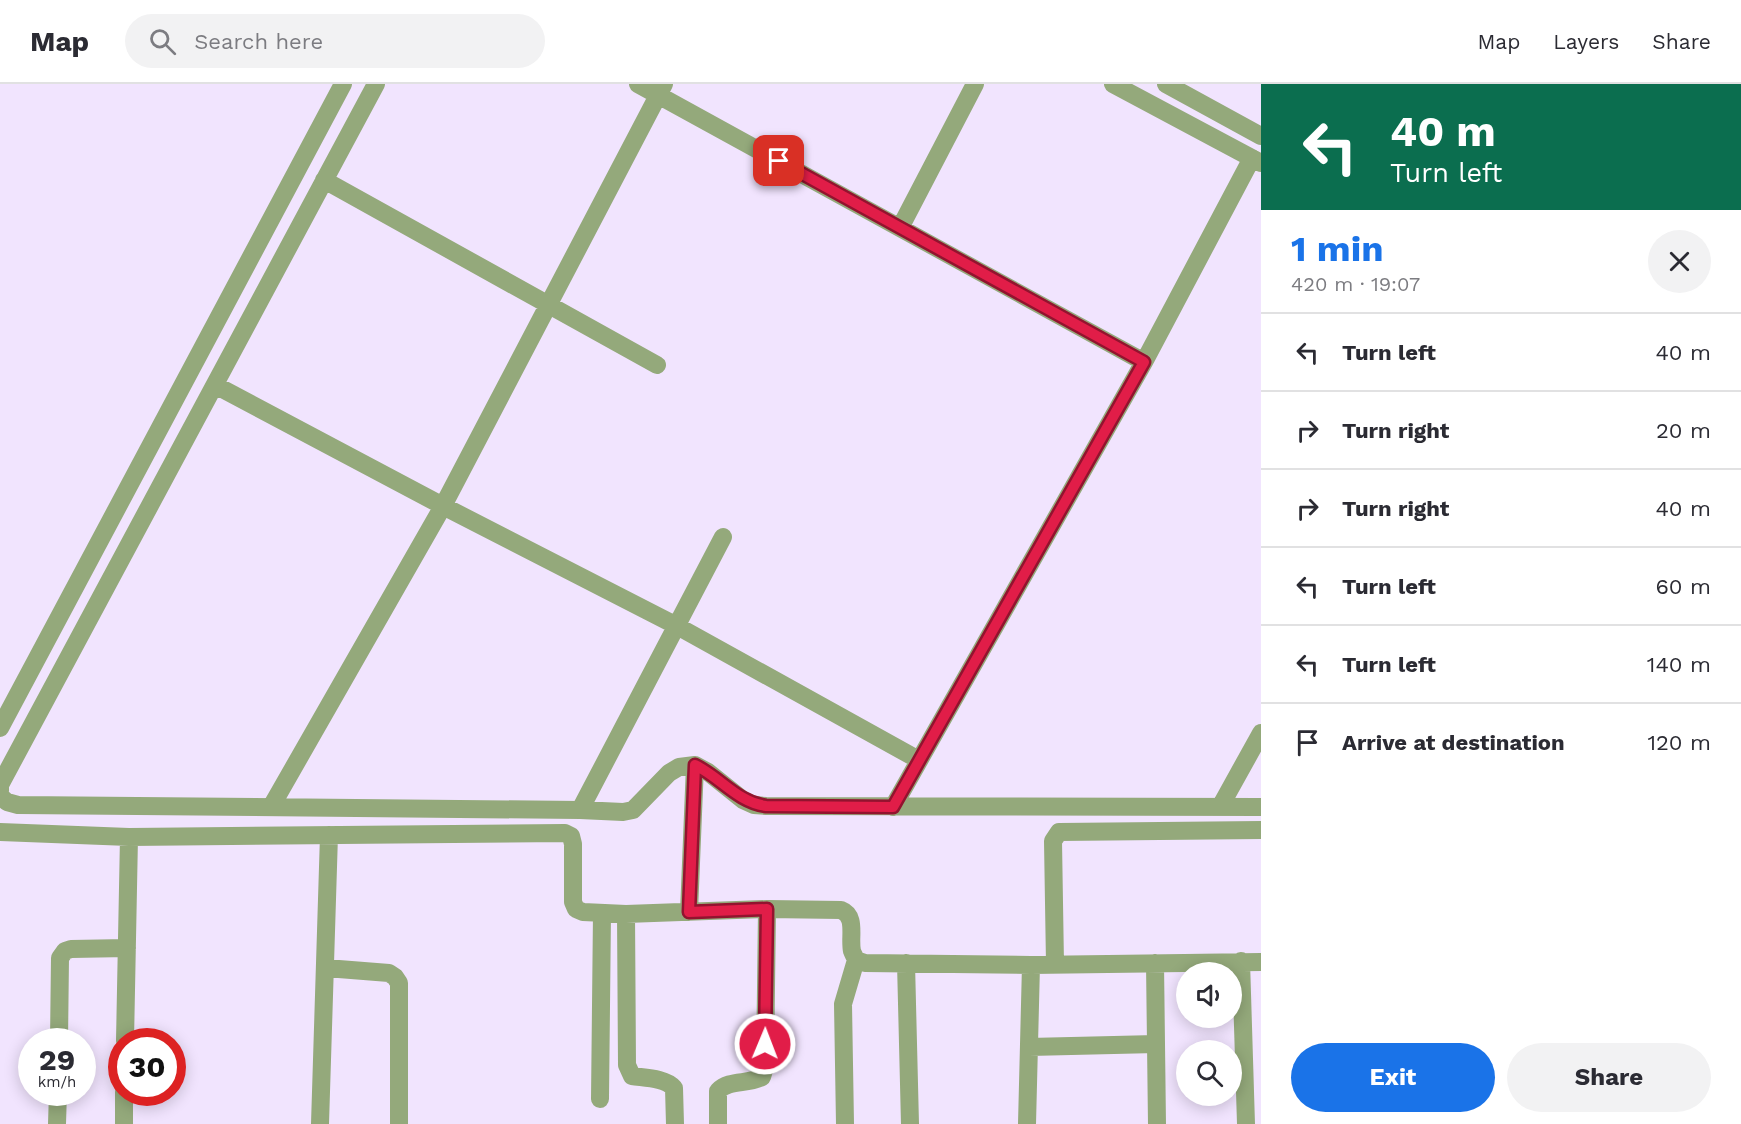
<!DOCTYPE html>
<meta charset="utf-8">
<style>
body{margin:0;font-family:"Work Sans",sans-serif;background:#f2f2f3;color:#2b2b33;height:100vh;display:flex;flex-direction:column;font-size:22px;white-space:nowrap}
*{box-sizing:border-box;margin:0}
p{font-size:20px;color:#7c7c81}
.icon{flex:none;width:33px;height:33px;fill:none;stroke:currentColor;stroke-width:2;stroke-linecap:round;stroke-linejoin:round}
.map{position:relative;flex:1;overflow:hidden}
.sheet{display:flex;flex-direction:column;background:#fff;width:480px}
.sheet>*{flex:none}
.banner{background:#0b6e4f;color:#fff;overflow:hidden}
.tools{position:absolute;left:1176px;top:878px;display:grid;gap:12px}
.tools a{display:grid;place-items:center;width:66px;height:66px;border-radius:50%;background:#fff;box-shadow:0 3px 15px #0003;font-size:30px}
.speed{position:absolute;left:18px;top:944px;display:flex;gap:12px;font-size:30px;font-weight:700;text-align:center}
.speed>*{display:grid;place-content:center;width:78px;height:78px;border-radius:50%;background:#fff;box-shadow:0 3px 15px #0003;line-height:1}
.speed small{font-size:15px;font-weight:400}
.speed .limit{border:9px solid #d22;background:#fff;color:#111}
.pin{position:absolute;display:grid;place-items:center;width:51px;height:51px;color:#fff;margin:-26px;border-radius:12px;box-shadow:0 3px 9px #0006}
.me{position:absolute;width:66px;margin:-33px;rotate:1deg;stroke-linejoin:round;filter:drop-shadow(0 0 4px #0008)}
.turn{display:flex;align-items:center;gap:21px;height:126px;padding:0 30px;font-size:27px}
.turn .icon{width:78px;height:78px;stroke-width:2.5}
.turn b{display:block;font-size:42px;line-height:51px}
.round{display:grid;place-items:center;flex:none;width:63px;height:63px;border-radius:32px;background:#f2f2f3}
.overview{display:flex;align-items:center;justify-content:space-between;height:102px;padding:0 30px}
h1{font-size:36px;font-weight:700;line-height:45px;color:#1a73e8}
.primary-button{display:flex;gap:12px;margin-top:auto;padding:12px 30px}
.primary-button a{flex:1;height:69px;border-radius:36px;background:#1a73e8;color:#fff;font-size:24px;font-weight:700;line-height:69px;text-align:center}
.primary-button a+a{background:#f2f2f3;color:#2b2b33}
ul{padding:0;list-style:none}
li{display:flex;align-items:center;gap:18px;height:78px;padding:0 30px;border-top:2px solid #e1e1e2}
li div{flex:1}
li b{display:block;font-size:22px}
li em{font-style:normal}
header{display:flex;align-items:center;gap:36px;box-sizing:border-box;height:84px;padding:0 30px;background:#fff;border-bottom:2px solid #e1e1e2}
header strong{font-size:28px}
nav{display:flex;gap:33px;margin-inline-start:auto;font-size:21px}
.search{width:420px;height:54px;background:#f2f2f3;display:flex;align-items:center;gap:15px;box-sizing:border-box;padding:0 21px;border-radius:33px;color:#7c7c81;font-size:22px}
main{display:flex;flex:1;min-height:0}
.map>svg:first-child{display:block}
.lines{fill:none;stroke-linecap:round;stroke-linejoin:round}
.minor{stroke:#94a97b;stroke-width:18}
.route-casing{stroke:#92132f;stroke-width:15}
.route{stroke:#e11d48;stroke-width:10}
</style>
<header>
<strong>Map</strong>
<div class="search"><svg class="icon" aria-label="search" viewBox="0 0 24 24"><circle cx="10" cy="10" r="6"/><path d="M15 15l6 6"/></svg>Search here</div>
<nav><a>Map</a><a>Layers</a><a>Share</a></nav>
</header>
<main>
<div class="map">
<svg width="1261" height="1040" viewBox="0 0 1261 1040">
<rect width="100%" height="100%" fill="#f1e4fe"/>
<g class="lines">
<!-- minor -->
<path class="minor" d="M638,0L1144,278
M1113,0L1261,79
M1166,0L1261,52
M324,96L657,281
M900,144L975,0
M215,301L443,422L677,542L919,676
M0,644L343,0
M0,707V701L376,0
M0,712L7,718L18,721L580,726L623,728L633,726L669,689L679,683L695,681L708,688L743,716L754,721L766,722L1261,723
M271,723L443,422L664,0
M893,723L1144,278L1252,74
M1220,723L1261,649
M580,726L723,453
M0,748L129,753L565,749L571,752L573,760V818L576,825L583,828L626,830L767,825L841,826C857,832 849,853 852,867C853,870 855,873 856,876L865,879L1031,881L1261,878
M689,828L695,681
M626,830L627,981L632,992C645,994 665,994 674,1004L675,1040
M1241,877L1246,1040
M906,879L910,1040
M1155,879L1157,1040
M1055,880L1053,757L1059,748L1261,746
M326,884L389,889L395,893L399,899V1040
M59,957L60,874L65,867L71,865L127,864
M125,957L129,753
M1029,963L1156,960
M600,1015L602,829
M57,1040L58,1008
M124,1040V1008
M320,1040L329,751
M718,1040V1007C730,995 747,1001 762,993L765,983L767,825
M845,1040L843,920L856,876
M1027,1040L1031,881"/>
</g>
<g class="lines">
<defs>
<path id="route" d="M765,960L767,825L689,828L695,681C720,693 737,718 766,722L893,723L1144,278L779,77"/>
</defs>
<!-- route casing -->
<use href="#route" class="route-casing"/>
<!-- route -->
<use href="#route" class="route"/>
</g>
</svg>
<div class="tools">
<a><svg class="icon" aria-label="sound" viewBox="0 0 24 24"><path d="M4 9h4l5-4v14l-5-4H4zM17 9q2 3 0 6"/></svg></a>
<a><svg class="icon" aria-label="search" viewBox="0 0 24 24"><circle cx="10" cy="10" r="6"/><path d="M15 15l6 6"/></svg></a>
</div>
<div class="speed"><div>29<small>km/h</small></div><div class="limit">30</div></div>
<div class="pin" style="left:779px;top:77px;background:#d93025"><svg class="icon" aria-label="arrive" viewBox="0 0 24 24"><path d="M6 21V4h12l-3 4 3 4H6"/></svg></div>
<svg class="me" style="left:765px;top:960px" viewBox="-20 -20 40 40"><circle r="17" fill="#e11d48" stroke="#fff" stroke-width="3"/><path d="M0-11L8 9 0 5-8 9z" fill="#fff"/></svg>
</div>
<section class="sheet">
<div class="banner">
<div class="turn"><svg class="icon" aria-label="left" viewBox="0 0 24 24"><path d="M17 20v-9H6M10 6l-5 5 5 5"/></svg><div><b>40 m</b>Turn left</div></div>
</div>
<div class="overview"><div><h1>1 min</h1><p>420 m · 19:07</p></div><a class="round"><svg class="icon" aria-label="close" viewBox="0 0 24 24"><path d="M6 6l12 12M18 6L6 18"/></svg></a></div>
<ul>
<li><svg class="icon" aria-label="left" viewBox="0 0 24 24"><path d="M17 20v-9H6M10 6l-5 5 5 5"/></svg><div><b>Turn left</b></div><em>40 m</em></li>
<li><svg class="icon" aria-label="right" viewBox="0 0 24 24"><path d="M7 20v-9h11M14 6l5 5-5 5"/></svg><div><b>Turn right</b></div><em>20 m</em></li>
<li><svg class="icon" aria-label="right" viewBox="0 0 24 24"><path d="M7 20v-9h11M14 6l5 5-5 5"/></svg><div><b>Turn right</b></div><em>40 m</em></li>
<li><svg class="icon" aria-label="left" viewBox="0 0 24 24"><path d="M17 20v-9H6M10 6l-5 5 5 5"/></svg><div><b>Turn left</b></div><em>60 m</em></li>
<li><svg class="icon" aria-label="left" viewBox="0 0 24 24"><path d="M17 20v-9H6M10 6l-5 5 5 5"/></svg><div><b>Turn left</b></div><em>140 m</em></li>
<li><svg class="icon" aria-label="arrive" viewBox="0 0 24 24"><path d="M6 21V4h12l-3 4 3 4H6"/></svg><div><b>Arrive at destination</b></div><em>120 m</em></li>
</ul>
<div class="primary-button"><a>Exit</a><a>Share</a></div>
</section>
</main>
